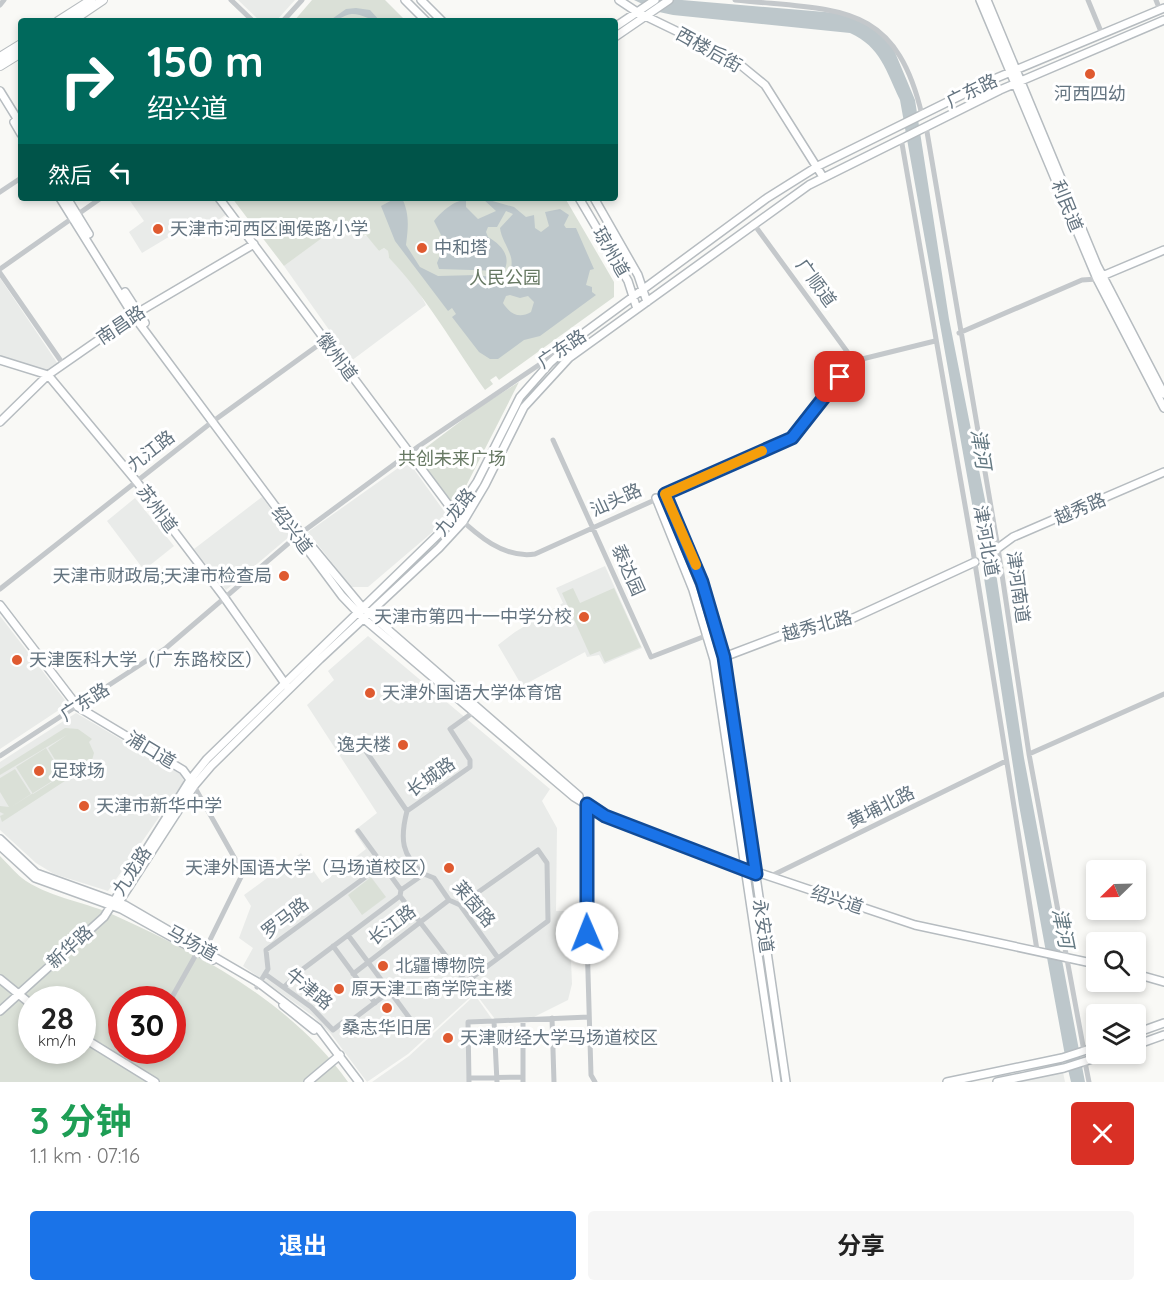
<!DOCTYPE html>
<html lang="zh">
<meta charset="utf-8">
<style>
body{margin:0;font-family:Quicksand,"Noto Sans SC",sans-serif;background:#f6f6f6;color:#222;height:100vh;display:flex;flex-direction:column;font-size:22px;white-space:nowrap}
*{box-sizing:border-box;margin:0}
p{font-size:20px;color:#767676}
.icon{flex:none;width:33px;height:33px;fill:none;stroke:currentColor;stroke-width:2;stroke-linecap:round;stroke-linejoin:round}
.map{position:relative;height:1082px;overflow:hidden}
.sheet{display:flex;flex-direction:column;background:#fff;flex:1}
.sheet>*{flex:none}
.guide{position:absolute;left:18px;top:18px;width:600px;height:183px;border-radius:6px;box-shadow:0 3px 9px #0003;background:#00695c;color:#fff;overflow:hidden}
.needle{width:39px;rotate:247deg}
.tools{position:absolute;left:1086px;top:860px;display:grid;gap:12px}
.tools a{display:grid;place-items:center;width:60px;height:60px;border-radius:6px;background:#fff;box-shadow:0 3px 9px #0003;font-size:30px}
.speed{position:absolute;left:18px;top:986px;display:flex;gap:12px;font-size:30px;font-weight:700;text-align:center}
.speed>*{display:grid;place-content:center;width:78px;height:78px;border-radius:50%;background:#fff;box-shadow:0 3px 9px #0003;line-height:1}
.speed small{font-size:15px;font-weight:400}
.speed .limit{border:9px solid #d22;background:#fff;color:#111}
.pin{position:absolute;display:grid;place-items:center;width:51px;height:51px;color:#fff;margin:-26px;border-radius:12px;box-shadow:0 3px 9px #0006}
.me{position:absolute;width:66px;margin:-33px;rotate:359deg;stroke-linejoin:round;filter:drop-shadow(0 0 4px #0008)}
.turn{display:flex;align-items:center;gap:21px;height:126px;padding:0 30px;font-size:27px}
.turn .icon{width:78px;height:78px;stroke-width:2.5}
.turn b{display:block;font-size:42px;line-height:51px}
.then{display:flex;align-items:center;height:57px;padding:0 30px;background:#0003;gap:12px;font-size:22px}
.round{display:grid;place-items:center;flex:none;width:63px;height:63px;border-radius:6px;background:#f6f6f6}
.overview{display:flex;align-items:center;justify-content:space-between;height:102px;padding:0 30px}
h1{font-size:36px;font-weight:700;line-height:45px;color:#1e9e55}
.action{display:flex;gap:12px;margin-top:auto;padding:12px 30px}
.action a{flex:1;height:69px;border-radius:6px;background:#1a73e8;color:#fff;font-size:24px;font-weight:700;line-height:69px;text-align:center}
.action a+a{background:#f6f6f6;color:#222}
.map>svg:first-child{display:block}
.built{fill:#e9ebe9}
.green{fill:#dae0d7;fill-rule:evenodd}
.water{fill:#bdc7cb;fill-rule:evenodd}
.lines{fill:none;stroke-linecap:round;stroke-linejoin:round}
.secondary-casing{stroke:#b6bcc0;stroke-width:10}
.primary-casing{stroke:#b7bcbf;stroke-width:10}
.street{stroke:#c4c8cb;stroke-width:5}
.secondary{stroke:#fff;stroke-width:7}
.primary{stroke:#fff;stroke-width:8}
.route-casing{stroke:#114b97;stroke-width:15}
.route{stroke:#1a73e8;stroke-width:10}
.slow{stroke:#f59e0b;stroke-width:10}
.poi-dot{fill:#df5a30;stroke:#fff;stroke-width:2}
.labels{text-anchor:middle;stroke-width:6;stroke-linejoin:round;paint-order:stroke}
.street-label{font-size:18px;fill:#647480;stroke:#fff}
.poi-label{font-size:18px;fill:#647480;stroke:#fff;text-anchor:start}
.park-label{font-size:18px;fill:#677963;stroke:#fff}
.water-label{font-size:20px;font-style:italic;fill:#647982;stroke:#fff}
</style>
<div class="map">
<svg width="1164" height="1082" viewBox="0 0 1164 1082">
<rect width="100%" height="100%" fill="#f9f9f6"/>
<!-- built -->
<path class="built" d="M238,0H295L276,21H260Z
M128,198H216L228,213L194,238L187,226L142,253L129,232L144,221Z
M345,220L360,235L368,236L379,251L384,248L388,251L389,258L414,283L426,305L351,361L284,266Z
M0,278L58,364L48,372L0,356Z
M408,461L449,518L368,587H351L308,532Z
M262,497L290,536L226,590L194,549Z
M135,498L174,546L144,570L107,521Z
M605,566L642,648L604,664L599,655L587,657L585,652L522,686L498,645L515,632L563,603L556,588Z
M0,616L68,704L0,749Z
M368,636L550,789L542,801L557,828L556,911H569L572,984L568,1000L532,1018L495,1019L475,993L408,1054L367,1082L331,1034L313,1016L243,966L253,948L239,938L251,906L244,895L301,853L322,883L366,849L354,831L377,813L307,705L334,680L328,671Z
M76,713L180,774L184,781L108,891L54,874L36,863L0,830V762Z
M475,995L492,1019L466,1020L467,1082H372L409,1056Z
M1062,1067L1065,1082H1006Z"/>
<!-- green -->
<path class="green" d="M312,0H385L406,21H294Z
M232,198H565L614,282V297L499,380L496,376L490,380L493,384L485,390C454,346 426,296 389,258L388,251L384,248L379,251L366,235L356,237L345,221L284,266Z
M519,382L465,488L454,505L416,455L478,408Z
M573,588L580,603L614,588L641,647L605,662L600,651L590,655L562,593Z
M65,728L78,729L92,739L89,742L94,753L91,764L2,822L0,816L4,814L0,812V806L9,807L0,792V778L15,769L31,794L11,807L84,761L63,773L48,748L67,735L0,775V769Z
M46,748L63,775L33,794L16,767Z
M0,856C8,864 17,875 26,881C54,899 87,902 116,916C202,955 292,1003 348,1082H0ZM32,999H82V1050H32ZM122,999H172V1050H122Z
M371,877L386,897L362,915L348,895Z"/>
<!-- water -->
<path class="water" d="M634,0H682L837,13L861,20L881,34L894,50L915,100L949,319L985,500L1024,758L1085,1082H1071L1066,1061L1019,805L976,526L900,100C886,71 881,47 850,33L673,15L659,12Z
M356,8L370,10L380,21C371,21 363,14 352,14C343,15 338,21 329,21L346,9Z
M396,198H402C410,215 408,228 406,245L420,267L438,276L476,275L499,278L508,275C519,257 502,245 500,228L513,214L506,211L497,227H488L486,232L488,237C500,244 512,255 504,271L439,269L437,263L445,243L434,221C441,212 454,200 466,200V207L478,219L496,211L482,198L514,207L526,217L534,215L535,228L541,232L549,226L545,212L560,209L569,215L564,225L566,228H576L594,269L590,270L586,285L592,287V292L596,295L540,336L524,340L498,359H490L479,352L452,317L456,314L452,308L448,311L395,241L381,206ZM510,295L520,298L528,296L534,302L531,312C519,319 510,314 503,303L506,296Z"/>
<g class="lines">
<defs>
<path id="secondary" d="M405,0L426,21
M421,0L442,21
M619,0L637,12L732,58L765,85L823,177
M980,0L1097,279L1164,408
M987,0L1097,265L1164,394
M615,27L655,0
M615,37L669,0
M0,91L21,125
M14,122L21,134
M60,198L133,315L342,596L363,618L574,797L605,816L685,848L915,925L1096,964
M67,198L89,234
M219,198L456,515
M579,198L628,281L637,309
M594,198L638,275L647,302
M1100,277L1164,250
M125,292L145,323
M0,360L48,375L137,482L224,597L286,685
M0,422L48,375L137,313L254,244
M665,494L702,582L724,657L786,1082
M656,498L693,590L714,660L777,1082
M294,525L362,607L579,796
M998,548L1013,537L1164,472
M0,605L78,707L183,770L191,781
M724,657L803,627L849,620L975,562
M0,839L36,873L125,905L259,983L318,1028L359,1082
M0,846L35,878L121,909L213,960
M112,906L119,902L194,786L211,766L320,659L439,548L463,522L485,485L524,407L569,358L809,185L1000,90L1164,20
M1136,974L1164,982
M0,979L32,1005
M283,1005L314,1030
M0,1011L104,917L190,780L207,759L448,525L477,482L520,397L550,363L577,338L767,198L818,166L994,79L1164,8
M1136,1033L1164,1023
M82,1037L155,1082
M1136,1045L1164,1035
M308,1082L340,1055
M947,1082L1062,1058L1096,1047
M997,1082L1064,1068L1111,1053"/>
<path id="primary" d="M58,21L91,0
M72,21L103,0
M0,57L21,44
M0,66L21,53"/>
</defs>
<!-- secondary casing -->
<use href="#secondary" class="secondary-casing"/>
<!-- primary casing -->
<use href="#primary" class="primary-casing"/>
<!-- street -->
<path class="street" d="M231,0L253,21
M735,0C838,11 895,0 922,115
M1088,0L1102,34
M1156,0L1160,10
M0,5L4,0
M283,21L302,0
M926,126L998,548L1029,754L1084,1051
M901,138L973,551L1037,950
M0,192L21,178
M753,223L854,361
M0,269L101,198
M0,273L63,364
M959,333L1082,280L1097,279
M553,440L651,657L708,635
M456,515C477,535 504,559 535,554L792,438L854,361L935,341
M0,589L212,422L324,341
M359,741L407,811
M1029,754L1164,694
M0,756L166,648L297,536L419,446L561,350
M194,786L243,873L203,954
M587,804L585,871L591,1075L595,1082
M358,831L401,890
M424,874L434,878L449,900L460,905L498,958
M769,877L1006,761
M400,896L466,982L548,921L547,863L538,850L460,905
M348,935L414,1024
M333,946L375,1003
M265,974L311,1007L333,1030L347,1019L352,1020L389,992
M353,974L449,900
M257,987L268,969L266,950L382,865
M284,987L303,969L400,896L401,890L424,874C401,856 400,838 407,811L470,767V760L450,729L475,711
M171,999L198,951
M552,1018L554,1082
M523,1020V1082
M494,1021L589,1017
M1085,1062L1089,1082
M126,1065L136,1050
M469,1078L523,1077
M469,1082L468,1022L494,1021L497,1082"/>
<!-- secondary -->
<use href="#secondary" class="secondary"/>
<!-- primary -->
<use href="#primary" class="primary"/>
</g>
<g class="lines">
<defs>
<path id="route" d="M587,933V804L605,816L756,874L724,657L702,582L665,494L792,438L840,377"/>
</defs>
<!-- route casing -->
<use href="#route" class="route-casing"/>
<!-- route -->
<use href="#route" class="route"/>
<!-- slow -->
<path class="slow" d="M696,565L665,494L762,451"/>
</g>
<!-- markers -->
<g class="poi-dot">
<circle cx="1090" cy="74" r="6"/>
<circle cx="158" cy="229" r="6"/>
<circle cx="422" cy="248" r="6"/>
<circle cx="284" cy="576" r="6"/>
<circle cx="584" cy="617" r="6"/>
<circle cx="17" cy="660" r="6"/>
<circle cx="370" cy="693" r="6"/>
<circle cx="403" cy="745" r="6"/>
<circle cx="39" cy="771" r="6"/>
<circle cx="84" cy="806" r="6"/>
<circle cx="449" cy="868" r="6"/>
<circle cx="383" cy="966" r="6"/>
<circle cx="339" cy="989" r="6"/>
<circle cx="387" cy="1008" r="6"/>
<circle cx="448" cy="1038" r="6"/>
</g>
<g class="labels">
<!-- street labels -->
<g class="street-label">
<text transform="translate(709 50) rotate(29)" y="6">西楼后街</text>
<text transform="translate(972 91) rotate(-26)" y="6">广东路</text>
<text transform="translate(1067 206) rotate(68)" y="6">利民道</text>
<text transform="translate(611 252) rotate(60)" y="6">琼州道</text>
<text transform="translate(816 283) rotate(54)" y="6">广顺道</text>
<text transform="translate(121 325) rotate(-34)" y="6">南昌路</text>
<text transform="translate(562 349) rotate(-34)" y="6">广东路</text>
<text transform="translate(337 357) rotate(53)" y="6">徽州道</text>
<text transform="translate(151 451) rotate(-38)" y="6">九江路</text>
<text transform="translate(616 500) rotate(-25)" y="6">汕头路</text>
<text transform="translate(157 509) rotate(53)" y="6">苏州道</text>
<text transform="translate(1080 509) rotate(-23)" y="6">越秀路</text>
<text transform="translate(455 512) rotate(-53)" y="6">九龙路</text>
<text transform="translate(292 530) rotate(53)" y="6">绍兴道</text>
<text transform="translate(986 541) rotate(80)" y="6">津河北道</text>
<text transform="translate(628 570) rotate(66)" y="6">泰达园</text>
<text transform="translate(1018 587) rotate(82)" y="6">津河南道</text>
<text transform="translate(817 626) rotate(-15)" y="6">越秀北路</text>
<text transform="translate(85 702) rotate(-33)" y="6">广东路</text>
<text transform="translate(151 750) rotate(31)" y="6">浦口道</text>
<text transform="translate(431 777) rotate(-35)" y="6">长城路</text>
<text transform="translate(881 807) rotate(-26)" y="6">黄埔北路</text>
<text transform="translate(132 871) rotate(-57)" y="6">九龙路</text>
<text transform="translate(837 900) rotate(18)" y="6">绍兴道</text>
<text transform="translate(474 904) rotate(50)" y="6">莱茵路</text>
<text transform="translate(285 918) rotate(-38)" y="6">罗马路</text>
<text transform="translate(392 925) rotate(-37)" y="6">长江路</text>
<text transform="translate(763 926) rotate(82)" y="6">永安道</text>
<text transform="translate(192 943) rotate(29)" y="6">马场道</text>
<text transform="translate(70 947) rotate(-42)" y="6">新华路</text>
<text transform="translate(309 989) rotate(39)" y="6">牛津路</text>
</g>
<!-- poi labels -->
<g class="poi-label">
<text x="1090" y="100" text-anchor="middle">河西四幼</text>
<text x="170" y="235">天津市河西区闽侯路小学</text>
<text x="434" y="254">中和塔</text>
<text x="272" y="582" text-anchor="end">天津市财政局;天津市检查局</text>
<text x="572" y="623" text-anchor="end">天津市第四十一中学分校</text>
<text x="29" y="666">天津医科大学（广东路校区）</text>
<text x="382" y="699">天津外国语大学体育馆</text>
<text x="391" y="751" text-anchor="end">逸夫楼</text>
<text x="51" y="777">足球场</text>
<text x="96" y="812">天津市新华中学</text>
<text x="437" y="874" text-anchor="end">天津外国语大学（马场道校区）</text>
<text x="395" y="972">北疆博物院</text>
<text x="351" y="995">原天津工商学院主楼</text>
<text x="387" y="1034" text-anchor="middle">桑志华旧居</text>
<text x="460" y="1044">天津财经大学马场道校区</text>
</g>
<!-- park labels -->
<g class="park-label">
<text x="505" y="284">人民公园</text>
<text x="452" y="465">共创未来广场</text>
</g>
<!-- water labels -->
<g class="water-label">
<text transform="translate(981 449) rotate(81)" y="7">津河</text>
<text transform="translate(1063 928) rotate(79)" y="7">津河</text>
</g>
</g>
</svg>
<div class="tools">
<a><svg class="needle" viewBox="-14 -14 28 28"><path d="M0-13l5 13h-10z" fill="#e53935"/><path d="M0 13l5-13h-10z" fill="#767676"/></svg></a>
<a><svg class="icon" aria-label="search" viewBox="0 0 24 24"><circle cx="10" cy="10" r="6"/><path d="M15 15l6 6"/></svg></a>
<a><svg class="icon" aria-label="layers" viewBox="0 0 24 24"><path d="M12 4l9 5-9 5-9-5zM3 14l9 5 9-5"/></svg></a>
</div>
<div class="speed"><div>28<small>km/h</small></div><div class="limit">30</div></div>
<div class="pin" style="left:840px;top:377px;background:#d93025"><svg class="icon" aria-label="arrive" viewBox="0 0 24 24"><path d="M6 21V4h12l-3 4 3 4H6"/></svg></div>
<svg class="me" style="left:587px;top:933px" viewBox="-20 -20 40 40"><circle r="19" fill="#fff"/><path d="M0-13L10 11 0 6-10 11z" fill="#1a73e8"/></svg>
<div class="guide">
<div class="turn"><svg class="icon" aria-label="right" viewBox="0 0 24 24"><path d="M7 20v-9h11M14 6l5 5-5 5"/></svg><div><b>150 m</b>绍兴道</div></div>
<div class="then">然后<svg class="icon" aria-label="left" viewBox="0 0 24 24"><path d="M17 20v-9H6M10 6l-5 5 5 5"/></svg></div>
</div>
</div>
<section class="sheet">
<div class="overview"><div><h1>3 分钟</h1><p>1.1 km · 07:16</p></div><a class="round" style="background:#d93025;color:#fff"><svg class="icon" aria-label="close" viewBox="0 0 24 24"><path d="M6 6l12 12M18 6L6 18"/></svg></a></div>
<div class="action"><a>退出</a><a>分享</a></div>
</section>
